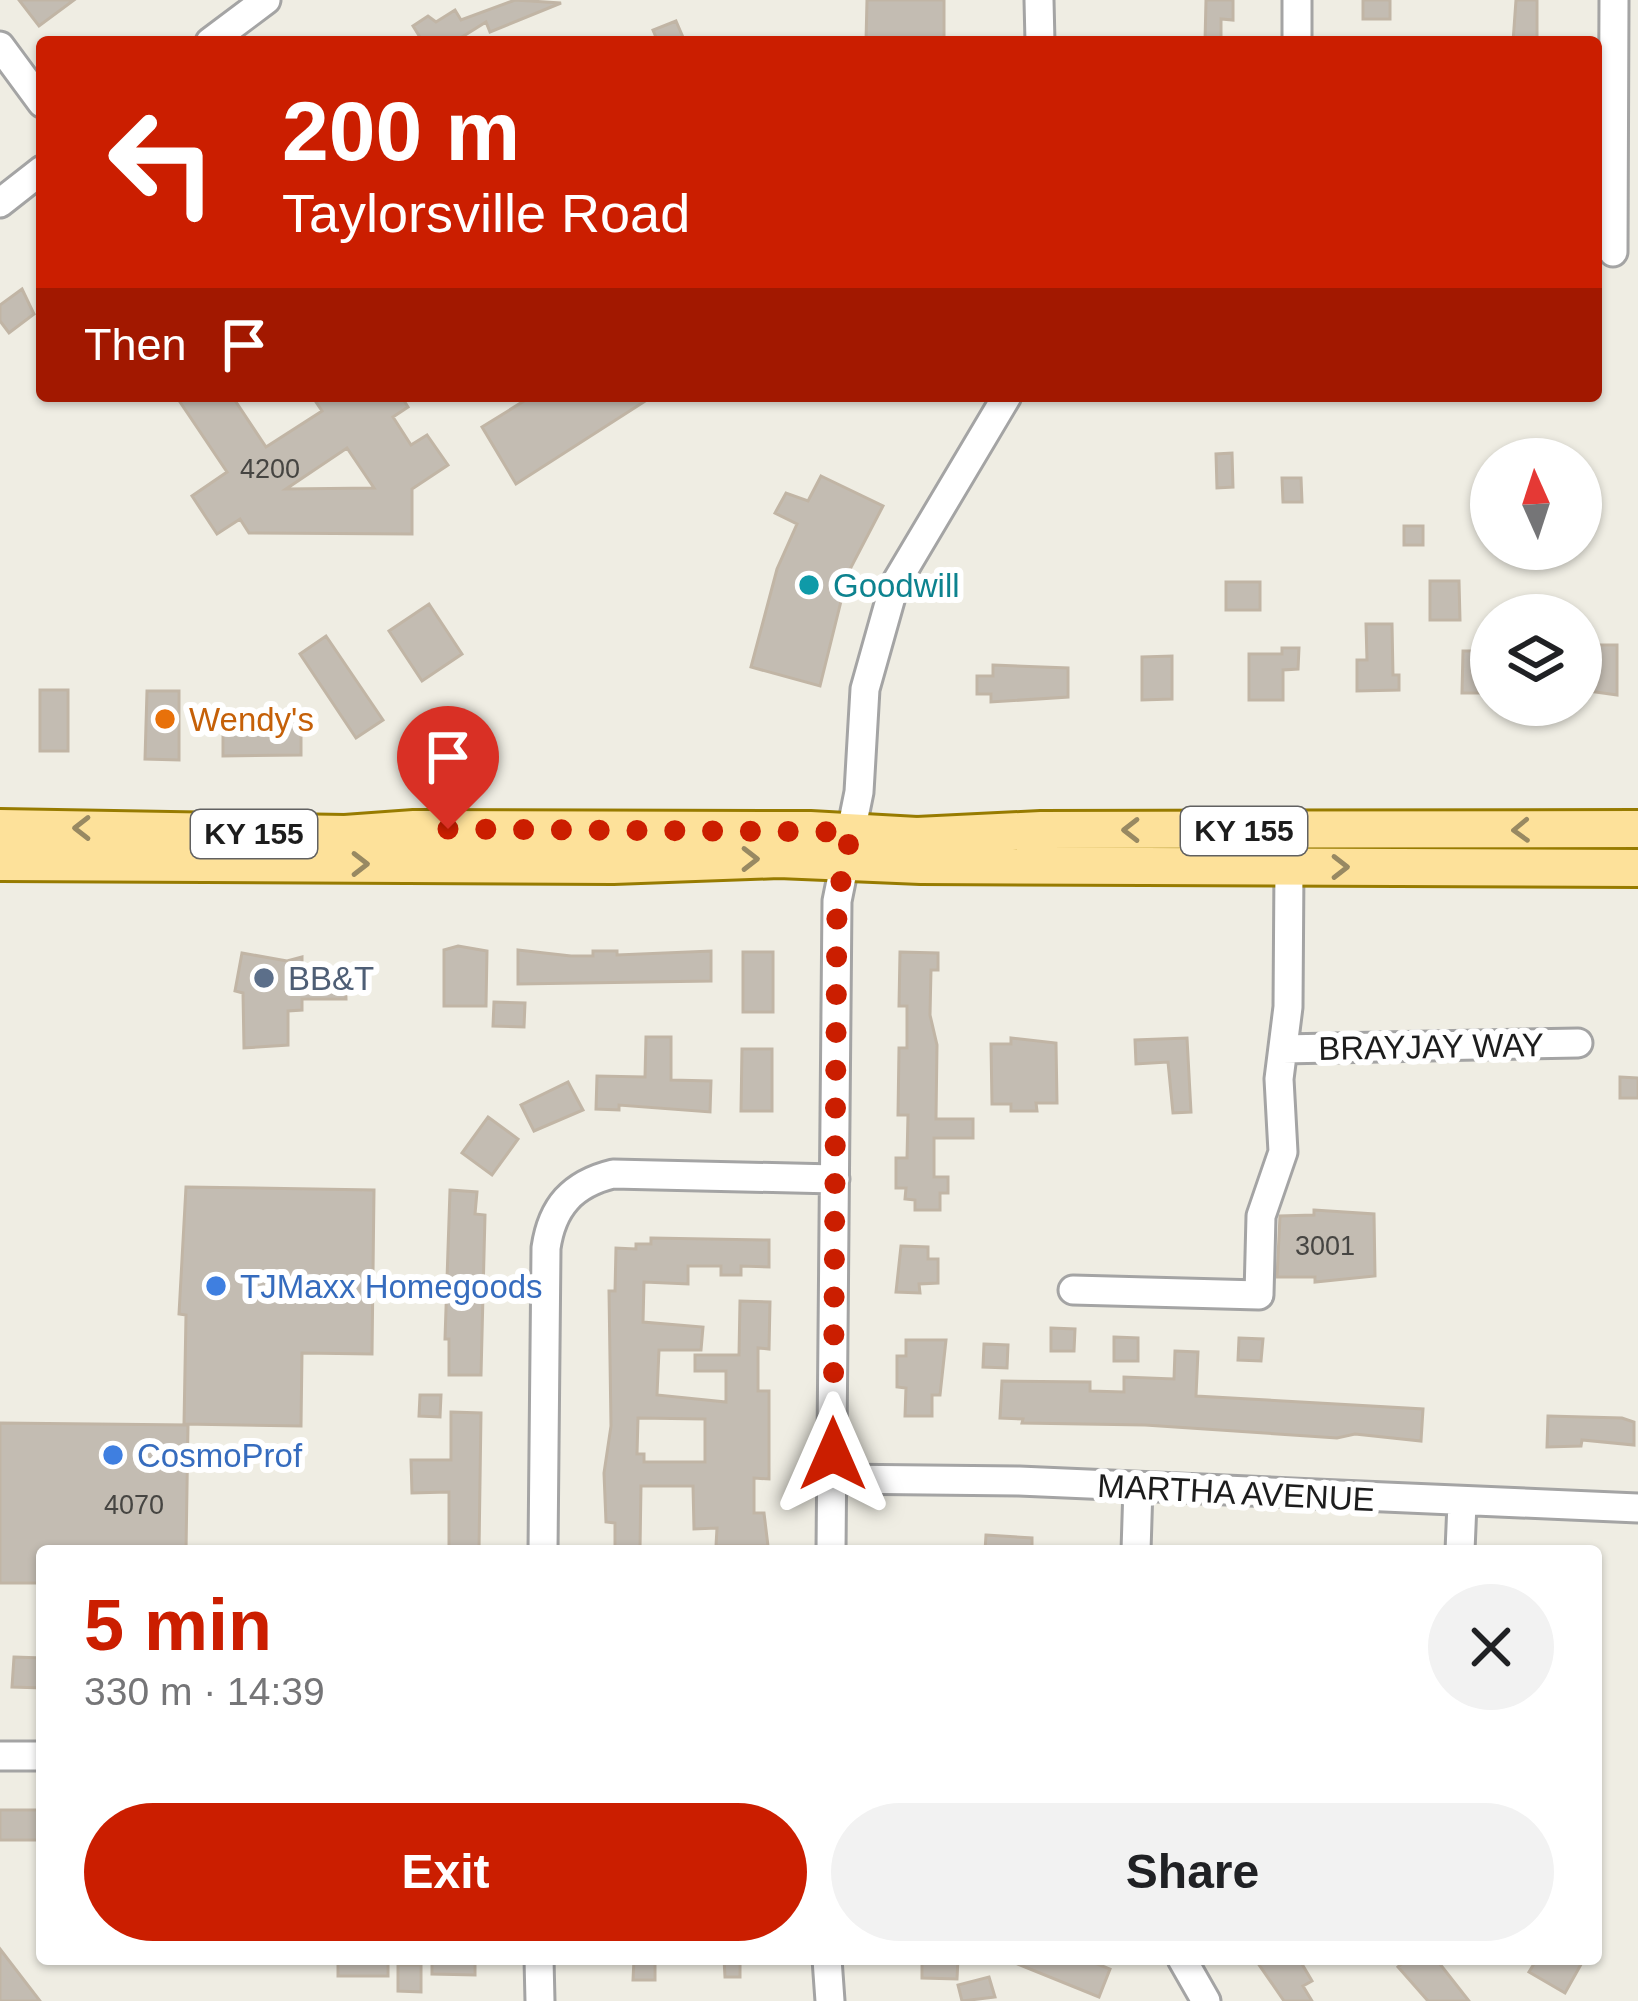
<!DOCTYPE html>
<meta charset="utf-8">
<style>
body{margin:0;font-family:Helvetica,sans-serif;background:#f2f2f2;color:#202124;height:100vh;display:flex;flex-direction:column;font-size:45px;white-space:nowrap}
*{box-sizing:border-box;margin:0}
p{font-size:39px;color:#757577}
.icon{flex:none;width:66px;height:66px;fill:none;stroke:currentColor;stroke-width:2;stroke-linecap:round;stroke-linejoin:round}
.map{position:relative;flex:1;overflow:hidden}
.sheet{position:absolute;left:36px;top:1545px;width:1566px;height:420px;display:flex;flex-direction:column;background:#fff;border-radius:12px;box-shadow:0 3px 9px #0004}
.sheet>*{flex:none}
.top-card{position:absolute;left:36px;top:36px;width:1566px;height:366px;border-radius:12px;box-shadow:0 3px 9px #0004;background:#cb1e00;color:#fff;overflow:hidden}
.needle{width:78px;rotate:357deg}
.buttons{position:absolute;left:1470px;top:438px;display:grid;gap:24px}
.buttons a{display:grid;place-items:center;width:132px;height:132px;border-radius:50%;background:#fff;box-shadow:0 3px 9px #0004;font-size:60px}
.pin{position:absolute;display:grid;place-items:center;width:102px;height:102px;color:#fff;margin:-123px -51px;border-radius:50% 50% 50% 0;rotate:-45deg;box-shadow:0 0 12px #0007}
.pin .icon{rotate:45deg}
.me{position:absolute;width:132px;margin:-66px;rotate:0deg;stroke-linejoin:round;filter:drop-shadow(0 0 9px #0008)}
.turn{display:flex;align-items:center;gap:42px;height:252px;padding:0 48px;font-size:54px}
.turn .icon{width:156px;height:156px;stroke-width:2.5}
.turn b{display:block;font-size:84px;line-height:102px}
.then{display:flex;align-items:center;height:114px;padding:0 48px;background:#0003;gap:24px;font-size:45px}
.round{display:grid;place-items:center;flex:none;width:126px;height:126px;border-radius:63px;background:#f2f2f2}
.head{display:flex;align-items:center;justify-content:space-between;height:204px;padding:0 48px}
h1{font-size:72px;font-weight:800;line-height:90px;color:#cb1e00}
.action{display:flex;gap:24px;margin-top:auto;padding:24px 48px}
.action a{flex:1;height:138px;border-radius:72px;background:#cb1e00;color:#fff;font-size:48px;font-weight:800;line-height:138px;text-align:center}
.action a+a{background:#f2f2f2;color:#202124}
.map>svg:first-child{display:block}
.building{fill:#c3bcb2;stroke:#c1b5a5;stroke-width:3;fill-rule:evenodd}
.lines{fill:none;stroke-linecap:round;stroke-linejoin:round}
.minor-casing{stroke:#a4a4a4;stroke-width:33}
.major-casing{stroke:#977b00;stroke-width:42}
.minor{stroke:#fff;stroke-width:27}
.major{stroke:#fde19a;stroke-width:36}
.oneway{stroke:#988962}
.route{stroke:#cb1e00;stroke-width:21;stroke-dasharray:0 37.8}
.culture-dot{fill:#0f9aa8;stroke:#fff;stroke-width:4.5}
.food-dot{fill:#e8710a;stroke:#fff;stroke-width:4.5}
.service-dot{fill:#5c6f8a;stroke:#fff;stroke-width:4.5}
.shop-dot{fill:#3f7fe0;stroke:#fff;stroke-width:4.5}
.labels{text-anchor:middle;stroke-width:12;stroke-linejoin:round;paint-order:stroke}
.number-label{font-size:27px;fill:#464542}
.shield{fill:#fff;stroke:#616161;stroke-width:3}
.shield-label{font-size:30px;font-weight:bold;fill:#1d1d1d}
.culture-label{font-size:33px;fill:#0d838f;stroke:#fff;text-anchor:start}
.food-label{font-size:33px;fill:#c56008;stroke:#fff;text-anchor:start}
.service-label{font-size:33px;fill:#4e5e75;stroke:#fff;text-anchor:start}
.street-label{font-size:33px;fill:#1d1d1d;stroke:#fff}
.shop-label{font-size:33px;fill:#366cbe;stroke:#fff;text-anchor:start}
</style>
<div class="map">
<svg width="1638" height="2001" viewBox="0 0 1638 2001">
<rect width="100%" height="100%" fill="#efede3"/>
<!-- building -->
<path class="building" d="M19,0H74L39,26Z
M515,0L561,3L490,32L486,22L454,42H423L413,26L428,16L436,22L455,10L461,20Z
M867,0H944V42H866Z
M1206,0H1233V20L1221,19V42H1205Z
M1363,0H1390V19H1363Z
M1516,0H1537V42H1513Z
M676,21L685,42H658L653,30Z
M22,289L34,314L9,333L0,321V305Z
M176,396H232L266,447L322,411L312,396H401L408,407L393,417L411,445L427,435L448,465L412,489V534L249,533L240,519L217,534L192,496L227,472ZM347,448L374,488L286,489Z
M532,396H653L516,484L482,427Z
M1232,453L1233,487L1217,488L1216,454Z
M821,476L883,506L848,573L820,686L751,667L777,569L797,524L775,513L786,493L808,501Z
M1282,478H1301L1302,502H1283Z
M1404,526H1423V545H1404Z
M1430,581H1459L1460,620H1430Z
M1226,582H1260V610H1226Z
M429,604L462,654L422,681L389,631Z
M1366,624H1392L1393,675H1399V690L1357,691V660H1367Z
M326,636L383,720L356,738L300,654Z
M1581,645H1617V695L1581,690Z
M1282,648H1299L1298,669L1283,670V700H1249V654H1282Z
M1463,651H1491V693H1462Z
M1172,656V699L1142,700V657Z
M993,665L1068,668V697L991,702V694H977V676H993Z
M40,690H68V751H40Z
M147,691H179V760L145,759Z
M223,714H301V755L223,756Z
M458,946L487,951L486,1006H444V950Z
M518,950L571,956H593V951H617V955L711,951V981L518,984Z
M743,952H773V1012H743Z
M900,952L938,953V970H931L930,1015L937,1045L936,1119H973V1138H934V1177H948V1193H940V1210H915V1200L905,1199L906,1188H896V1158H907L908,1115H898L899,1048H907V1006H899Z
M242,953L287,961L302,957V968H345L346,999H302V1010L288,1011V1045L244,1048L243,993L235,991Z
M494,1002L525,1003L524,1027L493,1026Z
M646,1037H671V1080L711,1081L710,1112L619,1105V1110L596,1109L597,1076L645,1077Z
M1011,1038L1056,1043L1057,1103H1036L1037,1111H1011V1104H992L991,1044H1011Z
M1187,1038L1191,1112L1173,1113L1168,1062L1136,1064L1135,1040Z
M742,1049H772V1111H741Z
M1620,1077L1638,1078V1098H1620Z
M568,1082L583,1110L534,1131L521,1105Z
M488,1117L518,1139L492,1175L462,1153Z
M186,1187L374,1190L372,1354L302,1353L301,1426L184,1424L186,1315L179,1314Z
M450,1190L477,1192L475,1214L485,1215L481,1375H449V1339H445Z
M1314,1210L1374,1214L1375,1276L1315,1282V1277H1277L1280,1216L1314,1215Z
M651,1238L769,1240V1267L741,1266V1275H721V1266H688V1284L644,1282L643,1322L703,1327L701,1350H659L657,1395L726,1402V1371H695V1355H739L740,1301L770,1302L769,1349L758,1348V1391H769V1479L754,1478V1513H764L768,1546H716L717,1528L694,1529L693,1486H641L640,1549L615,1548V1523L606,1522L604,1473L611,1426L609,1291H615L616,1248L636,1249V1244H651ZM638,1418L705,1419V1462H644V1454H637Z
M901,1246L928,1247V1259H938V1283L919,1284L920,1293L896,1292Z
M1051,1328L1075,1329L1074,1351H1051Z
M1114,1337L1138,1338V1361H1114Z
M1239,1338L1263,1339L1261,1361L1238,1360Z
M906,1340H946L940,1395H932V1416H905L906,1388L897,1387V1356H906Z
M984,1344L1008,1345L1007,1368L983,1367Z
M1175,1351L1198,1352L1196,1396L1423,1409L1421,1441L1355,1434L1337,1438L1145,1425L1022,1423L1023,1419L1000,1418L1002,1381L1090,1382V1391L1124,1392V1377L1174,1379Z
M420,1395H441L440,1417L419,1416Z
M451,1412L481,1413L479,1551H449V1492L412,1493L411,1460H451Z
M1548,1416L1622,1418L1634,1422V1445L1582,1440L1581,1446L1547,1447Z
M0,1423L188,1425L186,1551H42V1583H0Z
M986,1535L1032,1538V1551H985Z
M14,1657L42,1658V1688L12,1687Z
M0,1810H42V1840H0Z
M0,1949L40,2001H0Z
M338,1959H388V1976H338Z
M432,1959H475V1975L432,1974Z
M634,1959H655V1980H633Z
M724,1959H740V1977H725Z
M922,1959H958L957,1979L922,1978Z
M1005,1959H1085L1110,1969L1099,1997Z
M1255,1959H1299L1312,1981L1303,1986L1312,2001H1284Z
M1407,1959H1436L1469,2001H1428L1398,1967Z
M1537,1959H1584L1565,1993L1529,1972Z
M398,1965H421V1992L398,1991Z
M989,1977L995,1997L962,2001L958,1985Z"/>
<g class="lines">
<defs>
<path id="minor" d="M1039,0L1040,42
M1297,0V42
M210,42L266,0
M0,46L42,103
M0,203L42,170
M1613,252L1614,0
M1283,1049L1578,1043
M1073,1290L1259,1295L1261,1216L1283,1152L1279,1079L1288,1007L1289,867
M835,1479L1019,1481L1638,1508
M543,1551L546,1248C552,1207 572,1184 613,1174L835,1179
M831,1551L837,901L859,792L865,689L894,586L1007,396
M1136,1551L1138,1487
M1460,1551L1462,1503
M0,1756H42
M539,1959L540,2001
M827,1959L830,2001
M1182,1959L1206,2001"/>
<path id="major" d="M0,828L345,834L414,829L810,830L917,836L1041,830L1638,829
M0,862L613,865L779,859L921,865L1638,868"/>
</defs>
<!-- minor casing -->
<use href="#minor" class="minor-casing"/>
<!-- major casing -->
<use href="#major" class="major-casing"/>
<!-- minor -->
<use href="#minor" class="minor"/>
<!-- major -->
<use href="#major" class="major"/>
</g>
<!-- one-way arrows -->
<defs><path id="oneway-chevron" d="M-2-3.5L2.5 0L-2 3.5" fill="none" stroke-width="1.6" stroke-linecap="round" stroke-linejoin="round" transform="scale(3)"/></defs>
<g class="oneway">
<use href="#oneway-chevron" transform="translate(82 828) rotate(-180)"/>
<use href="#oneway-chevron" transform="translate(1131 830) rotate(-180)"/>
<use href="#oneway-chevron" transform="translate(1521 830) rotate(178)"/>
<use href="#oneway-chevron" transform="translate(750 859)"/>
<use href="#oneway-chevron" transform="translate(360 864)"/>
<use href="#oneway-chevron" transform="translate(1340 867)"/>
</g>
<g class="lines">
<!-- route -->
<path class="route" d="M448,829L851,832L837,901L833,1454"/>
</g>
<!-- markers -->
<circle class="culture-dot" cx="809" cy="585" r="12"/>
<circle class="food-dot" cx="165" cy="719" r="12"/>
<circle class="service-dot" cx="264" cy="978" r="12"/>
<g class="shop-dot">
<circle cx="216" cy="1286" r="12"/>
<circle cx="113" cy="1455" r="12"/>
</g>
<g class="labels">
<!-- number labels -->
<g class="number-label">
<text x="270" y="478">4200</text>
<text x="1325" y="1255">3001</text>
<text x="134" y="1514">4070</text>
</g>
<!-- shield labels -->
<g class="shield">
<rect x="1181" y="807" width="126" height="48" rx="9"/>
<rect x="191" y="810" width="126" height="48" rx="9"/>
</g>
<g class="shield-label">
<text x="1244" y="841">KY 155</text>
<text x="254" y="844">KY 155</text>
</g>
<!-- culture labels -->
<g class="culture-label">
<text x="833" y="597">Goodwill</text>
</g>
<!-- food labels -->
<g class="food-label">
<text x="189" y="731">Wendy's</text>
</g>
<!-- service labels -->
<g class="service-label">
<text x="288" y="990">BB&amp;T</text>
</g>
<!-- street labels -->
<g class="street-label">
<text transform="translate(1431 1046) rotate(-1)" y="12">BRAYJAY WAY</text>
<text transform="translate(1236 1492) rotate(3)" y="12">MARTHA AVENUE</text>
</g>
<!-- shop labels -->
<g class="shop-label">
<text x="240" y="1298">TJMaxx Homegoods</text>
<text x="137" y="1467">CosmoProf</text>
</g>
</g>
</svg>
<div class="buttons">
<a><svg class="needle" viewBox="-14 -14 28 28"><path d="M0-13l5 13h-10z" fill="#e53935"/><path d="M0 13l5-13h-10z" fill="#757577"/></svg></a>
<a><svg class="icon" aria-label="layers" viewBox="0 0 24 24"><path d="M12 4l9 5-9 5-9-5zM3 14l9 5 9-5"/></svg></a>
</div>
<div class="pin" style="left:448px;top:829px;background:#d93025"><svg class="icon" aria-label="arrive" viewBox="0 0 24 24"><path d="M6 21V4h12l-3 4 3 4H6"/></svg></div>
<svg class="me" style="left:833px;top:1454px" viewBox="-20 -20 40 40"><path d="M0-17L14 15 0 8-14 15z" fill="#cb1e00" stroke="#fff" stroke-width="4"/></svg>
<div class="top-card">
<div class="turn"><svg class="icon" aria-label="left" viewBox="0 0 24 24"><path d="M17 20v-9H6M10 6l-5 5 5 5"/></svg><div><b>200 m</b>Taylorsville Road</div></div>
<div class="then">Then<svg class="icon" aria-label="arrive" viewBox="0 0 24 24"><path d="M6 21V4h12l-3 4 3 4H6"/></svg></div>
</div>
<section class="sheet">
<div class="head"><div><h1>5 min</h1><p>330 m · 14:39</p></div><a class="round"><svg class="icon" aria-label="close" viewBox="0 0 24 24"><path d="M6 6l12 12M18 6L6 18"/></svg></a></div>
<div class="action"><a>Exit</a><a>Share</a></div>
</section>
</div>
